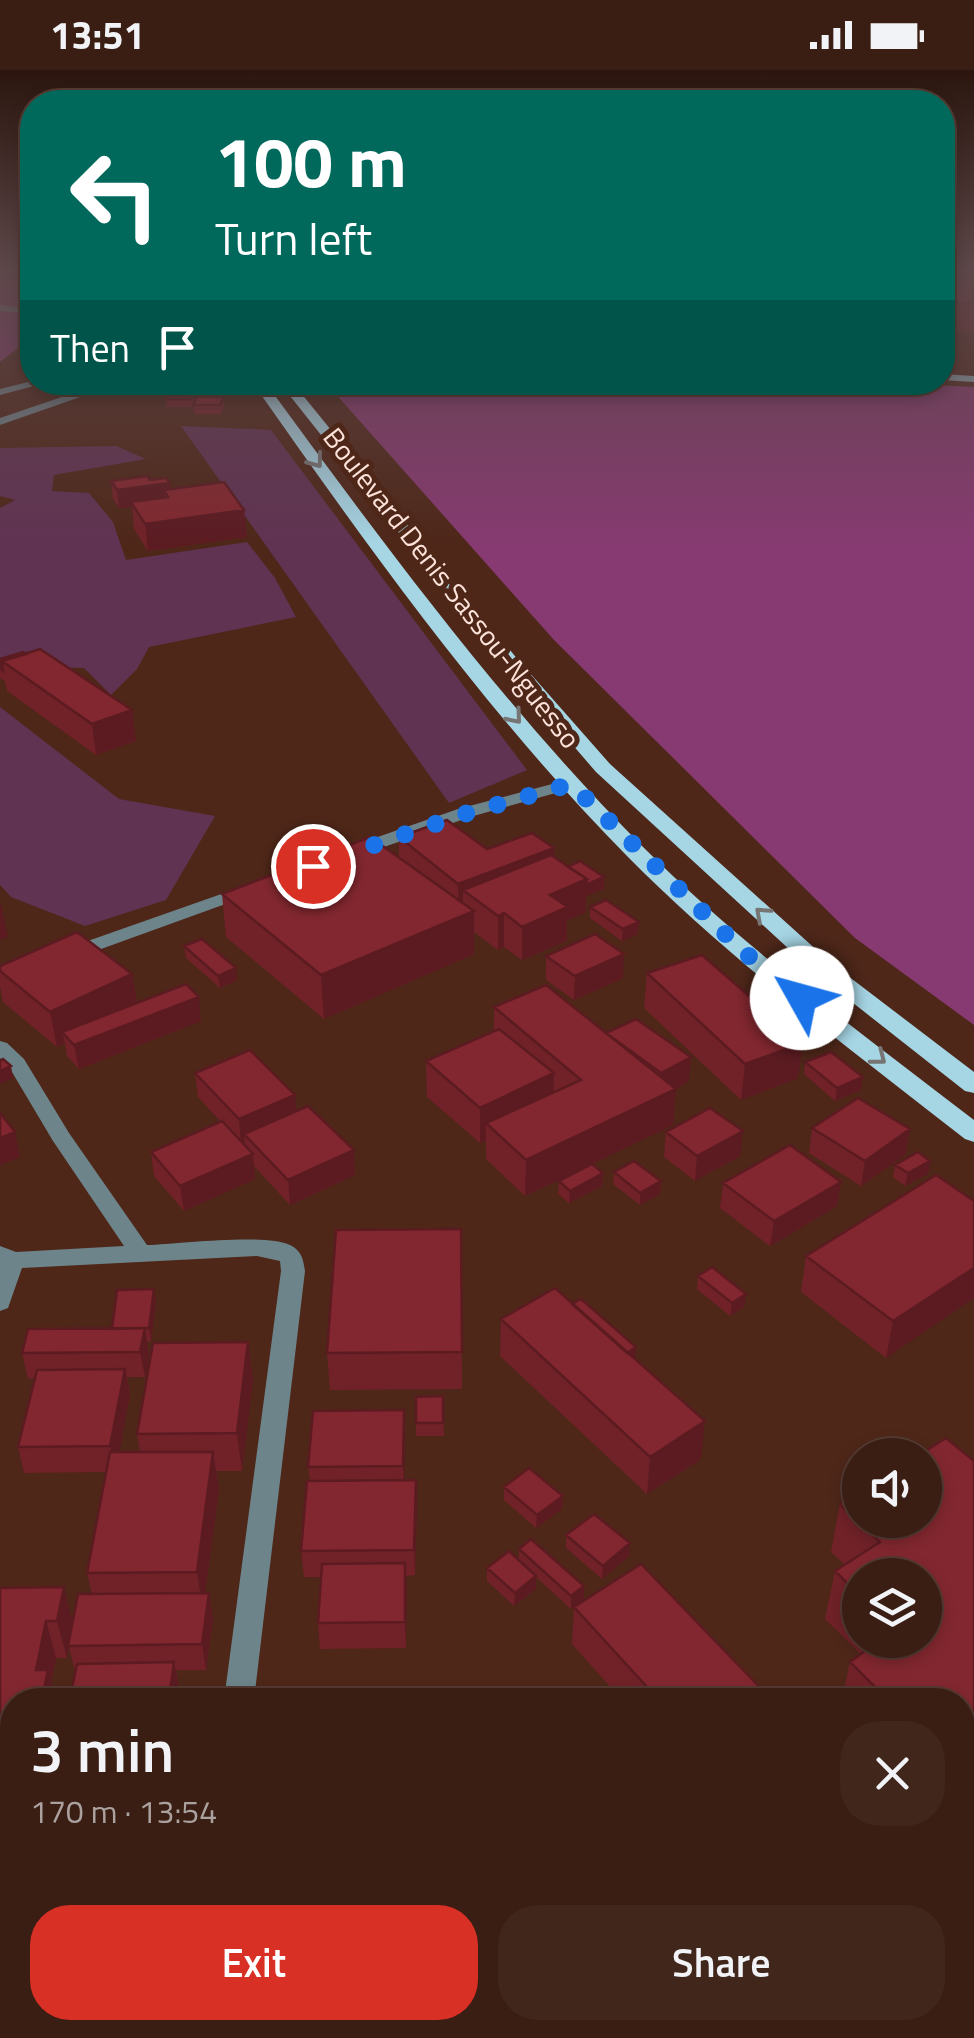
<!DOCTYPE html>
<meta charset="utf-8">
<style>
body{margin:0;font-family:"Titillium Web",sans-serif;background:#41261c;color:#f1f3f6;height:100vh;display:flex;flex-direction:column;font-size:38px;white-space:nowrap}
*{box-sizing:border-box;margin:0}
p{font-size:32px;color:#aba2a0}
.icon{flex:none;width:55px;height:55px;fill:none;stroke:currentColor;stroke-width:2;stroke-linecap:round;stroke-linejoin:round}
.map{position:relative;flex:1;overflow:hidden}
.panel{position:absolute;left:0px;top:1618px;width:975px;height:352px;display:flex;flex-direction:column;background:#3a1d13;border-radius:40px 40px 0 0;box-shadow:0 5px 15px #0003,0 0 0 2px #543b33}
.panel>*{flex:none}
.guide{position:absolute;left:20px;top:20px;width:935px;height:305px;border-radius:40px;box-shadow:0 5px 15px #0003,0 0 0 2px #543b33;background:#00695c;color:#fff;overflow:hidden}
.fabs{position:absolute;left:842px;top:1368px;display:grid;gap:20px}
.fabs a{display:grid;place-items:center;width:100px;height:100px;border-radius:50%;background:#3a1d13;box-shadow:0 5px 15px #0003,0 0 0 2px #543b33;font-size:50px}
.pin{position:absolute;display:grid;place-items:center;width:85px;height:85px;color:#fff;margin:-42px;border:5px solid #fff;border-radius:50%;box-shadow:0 2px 10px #0007}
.me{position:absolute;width:110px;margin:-55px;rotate:308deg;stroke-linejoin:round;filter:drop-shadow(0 0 8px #0008)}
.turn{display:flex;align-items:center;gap:35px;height:210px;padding:0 30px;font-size:45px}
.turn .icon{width:130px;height:130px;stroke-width:2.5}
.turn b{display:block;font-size:70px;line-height:85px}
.then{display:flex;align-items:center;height:95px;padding:0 30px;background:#0003;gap:20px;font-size:38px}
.round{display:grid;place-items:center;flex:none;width:105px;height:105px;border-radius:40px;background:#41261c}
.headline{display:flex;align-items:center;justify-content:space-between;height:170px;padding:0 30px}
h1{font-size:60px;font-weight:600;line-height:75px}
.cta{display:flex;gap:20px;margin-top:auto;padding:20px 30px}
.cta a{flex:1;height:115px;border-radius:40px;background:#d93025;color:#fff;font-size:40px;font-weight:600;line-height:115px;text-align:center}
.cta a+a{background:#41261c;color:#f1f3f6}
.status{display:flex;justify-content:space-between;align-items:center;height:70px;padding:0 50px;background:#3a1d13;direction:ltr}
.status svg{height:28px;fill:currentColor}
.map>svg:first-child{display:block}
.green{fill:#603352}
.forest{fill:#863a71}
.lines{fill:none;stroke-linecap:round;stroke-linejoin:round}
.minor{fill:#6d848b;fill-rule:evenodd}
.tertiary{fill:#6d848b;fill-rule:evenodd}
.secondary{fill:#8db1bd;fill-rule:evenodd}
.primary{fill:#a6d5e4;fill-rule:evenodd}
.wall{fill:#702228;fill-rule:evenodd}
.shaded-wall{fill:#5b1b21}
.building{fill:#82272f;stroke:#5b1b21;stroke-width:2.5}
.oneway{stroke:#767574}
.route{stroke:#1a73e8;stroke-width:18;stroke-dasharray:0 32.4}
.labels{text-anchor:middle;stroke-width:10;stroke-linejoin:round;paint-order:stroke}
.street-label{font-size:28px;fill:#fde3da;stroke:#4e2719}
</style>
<div class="status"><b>13:51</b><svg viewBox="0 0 49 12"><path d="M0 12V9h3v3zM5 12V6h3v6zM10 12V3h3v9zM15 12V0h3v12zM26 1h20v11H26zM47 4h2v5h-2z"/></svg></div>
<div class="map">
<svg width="974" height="1968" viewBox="0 0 974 1968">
<rect width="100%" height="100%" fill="#4e2719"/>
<!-- green -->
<path class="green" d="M181,356L271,360L527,700L449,733Z
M116,376L146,389L54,405L52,421L89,423L113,452L126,490L247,472L275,508L296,547L149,577L137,599L111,625L84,598L0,596V438L15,430L0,426V378Z
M0,637L119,729L215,746L166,830L85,856L11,827L0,815Z"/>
<!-- forest -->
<path class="forest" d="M0,199H32V267L0,292Z
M894,313L974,317V955L855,868L554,570L326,313Z"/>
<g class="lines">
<!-- minor -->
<path class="minor" d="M0,235L32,238V244L0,241Z
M32,311L49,312L0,325V319Z
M571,709L579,714L577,717L470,747L361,785H349L346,781L349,777L458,739Z
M247,815L256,820L253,824L79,887H65L63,883L65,879Z
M0,971L7,973L24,989L69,1063L147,1175C178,1174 265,1163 290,1175C302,1181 303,1189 305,1201L254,1630H224L281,1201L280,1191L257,1186L22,1198L8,1238L0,1241V1176L16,1182L124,1176L53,1071L9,997L0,988Z
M172,1958H206L204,1968H170Z"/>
<!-- tertiary -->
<path class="tertiary" d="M106,312H123L0,355V348Z"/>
<!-- secondary -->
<path class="secondary" d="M942,304L974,306V312L942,310Z"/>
<!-- primary -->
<path class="primary" d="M252,312H265C383,473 501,634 642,776C743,877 861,963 974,1050V1072L965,1069C850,979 731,891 628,787C486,643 368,477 252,312Z
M279,312H292L514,585L610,694L831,893L974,1002V1023L965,1021L815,903L596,702L502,593Z"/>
</g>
<!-- wall -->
<path class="wall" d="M942,199H974V261H946L942,257Z
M154,312H225V318L220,327H224V335L221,344H194L193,335L197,327H193L194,332L191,337H166V326H155Z
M150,410L171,419L244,440L247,467L148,481L134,459L132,437L119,438L113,429L111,411Z
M0,589L132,640L136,671L96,685L7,621L5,611L0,608Z
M399,767L554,787L604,819L586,826L585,843L567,850V871L522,890L504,877L498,880L474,862V884L324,949L226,867L222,824L399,788Z
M590,837L638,864L622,871L590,848Z
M184,876L237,910L220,918L186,888Z
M546,886L623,908L574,930L546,910Z
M0,896L132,904L137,933L201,951L79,999L67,986L65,973L57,977L3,932L0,917Z
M647,903L798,1008L741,1030L644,938Z
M494,937L606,963L689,1011L675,1019L673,1055L525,1126L486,1089V1071L480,1073L427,1027L426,991L494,961Z
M805,992L861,1020L835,1031L804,1004Z
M195,1003L296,1041L355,1105L290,1135L254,1096L255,1109L184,1141L154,1106L151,1082L221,1052L198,1027Z
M812,1058L906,1084L861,1116L809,1083Z
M666,1062L740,1086L695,1111L664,1087Z
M930,1091L928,1104L905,1116L893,1107L895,1095Z
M614,1102L661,1111L660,1124L640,1135L613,1114Z
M603,1103L602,1116L569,1133L558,1124L559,1111Z
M841,1112L837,1136L770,1176L720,1138L723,1113Z
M974,1131L886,1288L801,1222L806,1186Z
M461,1159L462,1319L330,1320L327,1283Z
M698,1206L746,1224L744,1237L730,1246L697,1219Z
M154,1219L156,1232L151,1271L147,1272L149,1284L145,1307H127L130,1324L119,1382H140L137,1364L248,1272L253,1310L242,1401H216L219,1419L205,1523H209L213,1549L206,1600H176L179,1618L177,1630H64L72,1618L75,1601L69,1577L67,1588H56L51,1613L12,1630V1690H0V1518L73,1554L92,1524L87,1503L106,1402L24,1403L18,1377L34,1308L28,1309L22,1283L112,1259Z
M501,1249L635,1290L701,1389L647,1424L500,1286Z
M443,1326L444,1366H416V1327Z
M404,1340V1410H416L417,1436L415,1505L406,1506V1578L320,1579L318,1553L321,1507H304L301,1481L310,1411L308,1397Z
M974,1391V1775L962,1763V1630H842L850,1592L861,1584L825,1549L835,1501L845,1495L831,1482L840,1434ZM860,1505L925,1570H860Z
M504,1417L563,1426L562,1439L536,1458L504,1430Z
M566,1465L629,1486L602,1509L566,1478Z
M519,1479L584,1529L571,1539L536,1507V1519L514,1536L487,1511V1498L519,1491Z
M574,1537L772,1630H622L572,1574Z
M0,1787H12V1958H41L39,1968H0Z"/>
<!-- shaded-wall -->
<path class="shaded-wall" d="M217,312H225V318L219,328Z
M170,413L172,431L164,420L165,432H131L132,437L119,438L117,420Z
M244,440L247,467L148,481L145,454Z
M132,640L136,671L96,685L92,654Z
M554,778L553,811L463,820V845L474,841V884L324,949L321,905L459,847L458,814Z
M604,807V819L586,826L585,843L567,850V871L522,890V857L550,825L587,809Z
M0,834H1L8,867L0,870Z
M504,843V877L498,880V846Z
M639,852L638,864L622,871L623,859Z
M624,884L623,908L574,930L575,906Z
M236,898L237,910L220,918L218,906Z
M132,904L138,938L62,962L65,973L57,977L50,942Z
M199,927L201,951L79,999L74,975Z
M803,973L798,1008L741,1030L745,994Z
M691,987L689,1011L659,1027L661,1003Z
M11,996L13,1008L0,1014V1001Z
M554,1003L553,1038L486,1053V1071L480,1073V1038Z
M863,1007L861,1020L835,1031L837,1018Z
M676,1019L673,1055L525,1126L526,1090Z
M295,1025L297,1049L244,1064L245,1072L241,1074L239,1049Z
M910,1059L906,1084L861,1116L865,1091Z
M743,1061L740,1086L695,1111L697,1086Z
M15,1062L20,1087L0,1095V1068Z
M354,1080L355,1105L290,1135L288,1110Z
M253,1084L255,1109L184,1141L180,1116Z
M930,1091L928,1104L905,1116L908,1103Z
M603,1103L602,1116L569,1133L570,1121Z
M661,1111L660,1124L640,1135V1123Z
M841,1112L837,1136L770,1176L774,1151Z
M974,1198V1228L886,1288L893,1251Z
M154,1219L156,1232L151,1271L149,1258Z
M746,1224L744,1237L730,1246L732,1233Z
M145,1258L149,1284L145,1307L140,1282Z
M248,1272L253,1310L242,1401L237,1363Z
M636,1277L635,1290L619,1288Z
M125,1299L130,1324L116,1402L110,1376Z
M404,1340L405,1366L404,1421L403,1396Z
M705,1351L701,1389L647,1424L650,1387Z
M213,1382L219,1419L203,1539L197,1502Z
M416,1410L417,1436L415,1505L414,1480Z
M563,1426L562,1439L536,1458L537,1445Z
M630,1473L629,1486L602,1509L603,1496Z
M405,1493L407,1519L406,1578L405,1552Z
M536,1506V1519L514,1536L515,1523Z
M584,1516V1529L571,1539V1526Z
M64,1517L73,1554L67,1588L57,1551Z
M209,1523L213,1549L206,1600L202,1574Z
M46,1551L56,1588L51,1613L56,1630H41L36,1600Z
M174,1592L179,1618L177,1630H169Z
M25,1958H41L39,1968H28Z
M319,1958H323V1968H318Z"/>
<!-- building -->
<path class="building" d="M942,199H974V233H950L948,230L942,229Z
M168,323L193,324L190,329H165Z
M197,326L224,327L220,335H193Z
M147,406L150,410L166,408L170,413L117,420L111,411Z
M224,412L244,440L145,454L131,432L168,427L164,420Z
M40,579L132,640L92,654L2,591Z
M23,582L26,584L2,591L3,601L0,599V589Z
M447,750L487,779L532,763L554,778L458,814L399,767Z
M370,767L474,841L321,905L222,824Z
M551,785L587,809L550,825L568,837L522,857L504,843L498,846L463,820Z
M580,791L604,807L586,815L587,809L568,797Z
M606,830L639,852L623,859L590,837Z
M77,862L132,904L50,942L0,901V896Z
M595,864L624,884L575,906L546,886Z
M202,869L236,898L218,906L184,876Z
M702,885L803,973L745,994L647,903Z
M186,914L199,927L74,975L62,962Z
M546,915L676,1019L526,1090L486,1053L581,1010L494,937Z
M636,949L691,987L661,1003L606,963Z
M499,959L554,1003L480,1038L426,991Z
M250,980L295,1025L239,1049L195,1003Z
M831,982L863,1007L837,1018L805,992Z
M3,989L11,996L0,1001V991Z
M858,1028L910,1059L865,1091L812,1058Z
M308,1036L354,1080L288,1110L244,1064Z
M710,1038L743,1061L697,1086L666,1062Z
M0,1043L15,1062L0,1068Z
M222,1051L253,1084L180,1116L151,1082Z
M790,1075L841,1112L774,1151L723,1113Z
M918,1082L930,1091L908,1103L895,1095Z
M634,1091L661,1111L640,1123L614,1102Z
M592,1094L603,1103L570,1121L559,1111Z
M936,1105L974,1131V1198L893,1251L806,1186Z
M461,1159L462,1282L327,1283L336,1160Z
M712,1197L746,1224L732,1233L698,1206Z
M555,1218L705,1351L650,1387L501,1249Z
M154,1219L149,1258L112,1259L117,1220Z
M581,1229L636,1277L627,1283L572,1234Z
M145,1258L140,1282L22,1283L28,1259Z
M248,1272L237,1363L137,1364L153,1273Z
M125,1299L110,1376L18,1377L37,1300Z
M443,1326V1353H416V1327Z
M404,1340L403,1396L308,1397L313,1341Z
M946,1368L974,1391V1714L962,1703V1630H888L850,1592L880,1570H925V1505H860V1526L835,1501L880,1472L840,1434L860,1422V1450H925V1385H919Z
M110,1382H213L197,1502L87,1503Z
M529,1398L563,1426L537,1445L504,1417Z
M416,1410L414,1480L301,1481L307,1411Z
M594,1444L630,1473L603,1496L566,1465Z
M531,1469L584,1516L571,1526L519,1479Z
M509,1481L536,1506L515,1523L487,1498Z
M405,1493V1552L318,1553L322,1494Z
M641,1494L772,1630H659L574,1537Z
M64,1517L57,1551H46L36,1600H48L42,1630H12V1653H0V1518Z
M209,1523L202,1574L68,1576L78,1524Z
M174,1592L169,1630H64L66,1618H72L77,1594Z
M0,1787H12V1956H0Z
M237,1958H319L318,1968H236Z
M335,1958H433V1968H334Z"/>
<!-- one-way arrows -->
<defs><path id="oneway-chevron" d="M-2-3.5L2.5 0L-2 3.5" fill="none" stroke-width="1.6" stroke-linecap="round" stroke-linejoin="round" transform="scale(2.5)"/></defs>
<g class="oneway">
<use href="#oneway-chevron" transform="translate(316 391) rotate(53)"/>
<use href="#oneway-chevron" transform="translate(515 647) rotate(50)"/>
<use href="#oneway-chevron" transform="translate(762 844) rotate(-138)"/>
<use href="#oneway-chevron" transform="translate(879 988) rotate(38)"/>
</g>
<!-- sky -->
<linearGradient id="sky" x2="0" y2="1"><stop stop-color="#2b150e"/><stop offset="0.42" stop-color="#5d4749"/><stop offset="1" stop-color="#5d4749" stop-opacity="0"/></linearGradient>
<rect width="974" height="474" fill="url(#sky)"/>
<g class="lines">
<!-- route -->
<path class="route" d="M313,796L464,744L571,714L745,883L802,928"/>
</g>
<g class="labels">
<!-- street labels -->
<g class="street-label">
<text transform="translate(452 518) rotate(52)" y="10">Boulevard Denis Sassou-Nguesso</text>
</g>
</g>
</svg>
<div class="fabs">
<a><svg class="icon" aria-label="sound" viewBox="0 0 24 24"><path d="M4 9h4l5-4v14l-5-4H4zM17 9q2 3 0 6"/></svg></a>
<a><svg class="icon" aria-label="layers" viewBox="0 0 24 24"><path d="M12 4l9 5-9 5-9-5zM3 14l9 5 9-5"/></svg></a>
</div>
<div class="pin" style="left:313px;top:796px;background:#d93025"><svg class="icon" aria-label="arrive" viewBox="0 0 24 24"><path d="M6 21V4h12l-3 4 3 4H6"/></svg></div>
<svg class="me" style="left:802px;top:928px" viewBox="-20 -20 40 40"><circle r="19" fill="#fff"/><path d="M0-13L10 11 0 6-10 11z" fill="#1a73e8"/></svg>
<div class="guide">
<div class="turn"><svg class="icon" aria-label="left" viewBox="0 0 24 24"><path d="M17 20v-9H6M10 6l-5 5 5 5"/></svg><div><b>100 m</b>Turn left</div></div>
<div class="then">Then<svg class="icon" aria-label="arrive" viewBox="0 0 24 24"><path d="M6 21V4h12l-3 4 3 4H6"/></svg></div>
</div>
<section class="panel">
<div class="headline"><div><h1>3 min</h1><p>170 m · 13:54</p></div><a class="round"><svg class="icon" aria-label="close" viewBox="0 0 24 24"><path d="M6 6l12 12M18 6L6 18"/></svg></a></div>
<div class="cta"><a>Exit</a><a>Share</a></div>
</section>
</div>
